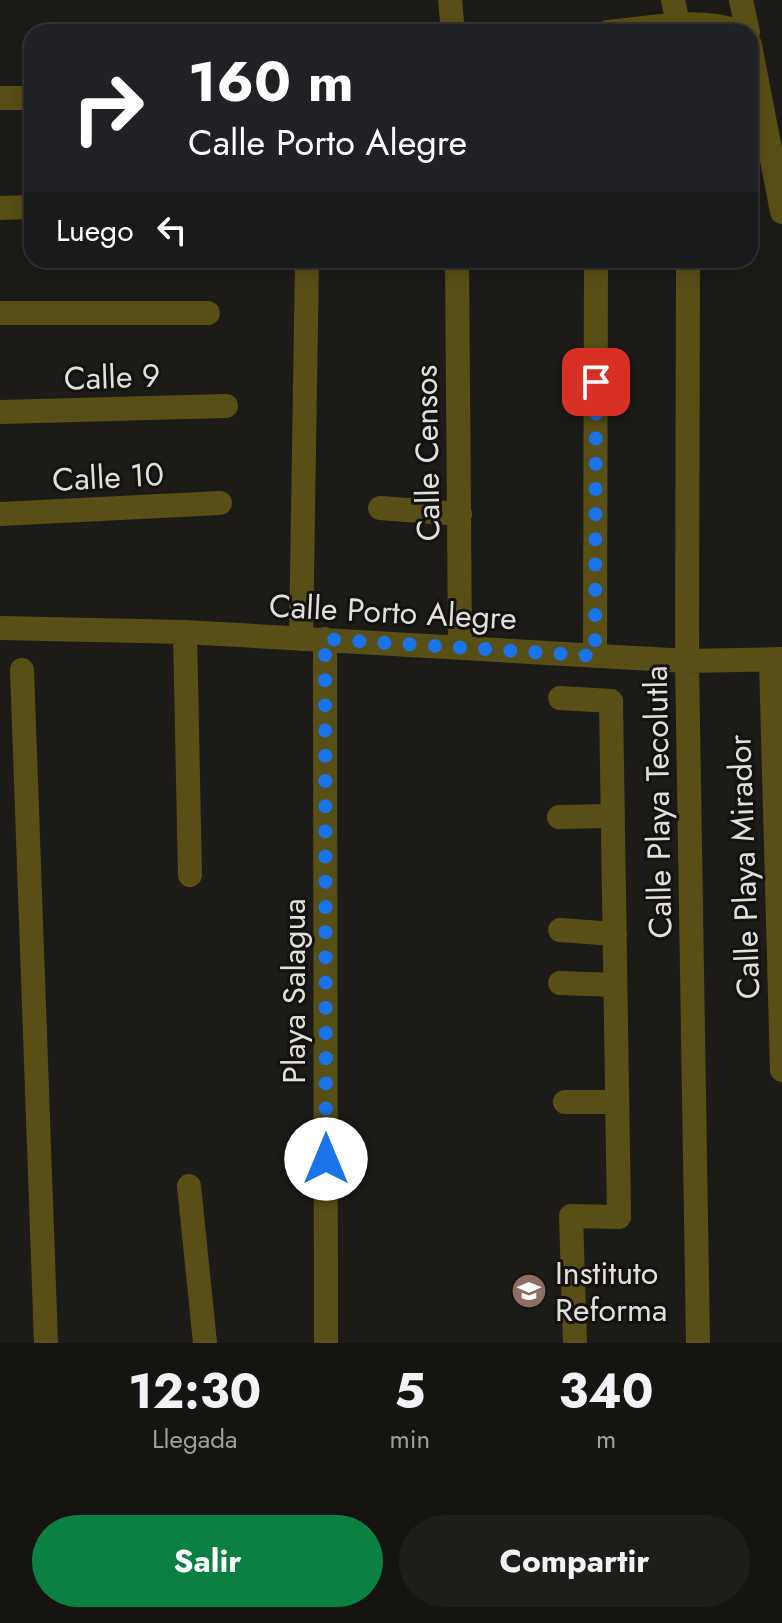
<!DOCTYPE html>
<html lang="es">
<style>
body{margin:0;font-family:Jost,sans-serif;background:#1f1d1a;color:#f1f3f6;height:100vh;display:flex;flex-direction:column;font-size:30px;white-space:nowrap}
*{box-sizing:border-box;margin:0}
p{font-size:26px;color:#9e9e9f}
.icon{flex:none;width:44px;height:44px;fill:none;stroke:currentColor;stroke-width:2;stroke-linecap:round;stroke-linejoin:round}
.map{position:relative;height:1343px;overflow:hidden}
.drawer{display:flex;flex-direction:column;background:#161411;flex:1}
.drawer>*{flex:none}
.hud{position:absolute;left:24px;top:24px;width:734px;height:244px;border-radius:24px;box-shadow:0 4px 20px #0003,0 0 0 2px #353331;background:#202124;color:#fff;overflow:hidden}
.pin{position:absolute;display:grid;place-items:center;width:68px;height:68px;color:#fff;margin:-34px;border-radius:16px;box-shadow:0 4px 12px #0006}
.me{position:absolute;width:88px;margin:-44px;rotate:0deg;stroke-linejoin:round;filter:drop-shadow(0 0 6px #0008)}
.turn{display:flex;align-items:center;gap:28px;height:168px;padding:0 32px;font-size:36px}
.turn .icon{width:104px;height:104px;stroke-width:2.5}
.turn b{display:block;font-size:56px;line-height:68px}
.then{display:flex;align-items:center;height:76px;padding:0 32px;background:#0003;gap:16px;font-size:30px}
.eta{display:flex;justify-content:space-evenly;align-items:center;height:136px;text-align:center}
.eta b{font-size:48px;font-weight:700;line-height:56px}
.button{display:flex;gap:16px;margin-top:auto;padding:16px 32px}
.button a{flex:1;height:92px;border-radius:48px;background:#0b8043;color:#fff;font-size:32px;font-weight:700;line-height:92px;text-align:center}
.button a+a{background:#1f1d1a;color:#f1f3f6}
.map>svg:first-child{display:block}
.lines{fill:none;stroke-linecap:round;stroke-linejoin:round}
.minor{stroke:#584f16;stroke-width:24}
.route{stroke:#1a73e8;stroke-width:14;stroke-dasharray:0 25.2}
.labels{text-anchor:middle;stroke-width:6;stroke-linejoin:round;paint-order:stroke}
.street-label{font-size:32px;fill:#e1dfdd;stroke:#14120e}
.poi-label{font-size:32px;fill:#e1dfdd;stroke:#14120e;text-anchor:start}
</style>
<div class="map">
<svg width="782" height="1343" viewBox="0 0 782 1343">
<rect width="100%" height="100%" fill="#1d1b17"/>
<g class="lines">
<!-- minor -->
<path class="minor" d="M450,0L453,32
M673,0L680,32
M741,0L748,32
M608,32C651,28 699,17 740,32
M750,45L782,212
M0,98H32
M0,208L32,207
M457,260L460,646
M688,260L687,661L698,1343
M0,313H208
M0,412L226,406
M380,508L460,514
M0,514L220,503
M0,628L185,632L687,661L782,659
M185,632L190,875
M301,639L307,260
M325,639L326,1343
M595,656L596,260
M771,661L782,1070
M22,670L46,1343
M560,698L611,701L619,1217L571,1216L575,1343
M559,817L613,816
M560,930L615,934
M560,983L615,985
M565,1102H617
M189,1186L205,1343"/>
</g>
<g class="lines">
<!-- route -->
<path class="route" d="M326,1159L325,639L595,656L596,382"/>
</g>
<!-- icons -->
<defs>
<symbol id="school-disc" viewBox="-11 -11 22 22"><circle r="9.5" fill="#8d6e63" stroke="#14120e"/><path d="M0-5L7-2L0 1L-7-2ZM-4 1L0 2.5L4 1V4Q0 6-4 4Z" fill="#fff"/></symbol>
</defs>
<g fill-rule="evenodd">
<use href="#school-disc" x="509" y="1271" width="40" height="40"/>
</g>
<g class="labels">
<!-- street labels -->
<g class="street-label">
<text transform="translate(112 377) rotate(-2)" y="11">Calle 9</text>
<text transform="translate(427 453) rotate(-91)" y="11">Calle Censos</text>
<text transform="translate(108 477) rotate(-3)" y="11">Calle 10</text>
<text transform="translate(393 612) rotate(3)" y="11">Calle Porto Alegre</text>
<text transform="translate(658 802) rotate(-91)" y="11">Calle Playa Tecolutla</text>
<text transform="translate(744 867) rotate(-92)" y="11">Calle Playa Mirador</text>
<text transform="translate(294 991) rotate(-90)" y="11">Playa Salagua</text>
</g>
<!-- poi labels -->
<g class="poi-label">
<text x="555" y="1284">Instituto<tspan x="555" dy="37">Reforma</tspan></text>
</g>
</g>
</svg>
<div class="pin" style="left:596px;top:382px;background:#d93025"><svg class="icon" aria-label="arrive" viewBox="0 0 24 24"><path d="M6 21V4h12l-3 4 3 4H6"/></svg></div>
<svg class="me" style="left:326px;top:1159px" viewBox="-20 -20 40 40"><circle r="19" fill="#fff"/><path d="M0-13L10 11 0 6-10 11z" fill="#1a73e8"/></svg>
<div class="hud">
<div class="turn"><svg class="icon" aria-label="right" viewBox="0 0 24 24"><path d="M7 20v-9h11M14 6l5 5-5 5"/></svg><div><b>160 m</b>Calle Porto Alegre</div></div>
<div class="then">Luego<svg class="icon" aria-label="left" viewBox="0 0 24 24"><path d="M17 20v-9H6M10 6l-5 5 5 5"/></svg></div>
</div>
</div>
<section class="drawer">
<div class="eta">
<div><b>12:30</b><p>Llegada</p></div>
<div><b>5</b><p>min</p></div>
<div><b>340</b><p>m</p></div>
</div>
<div class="button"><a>Salir</a><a>Compartir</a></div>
</section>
